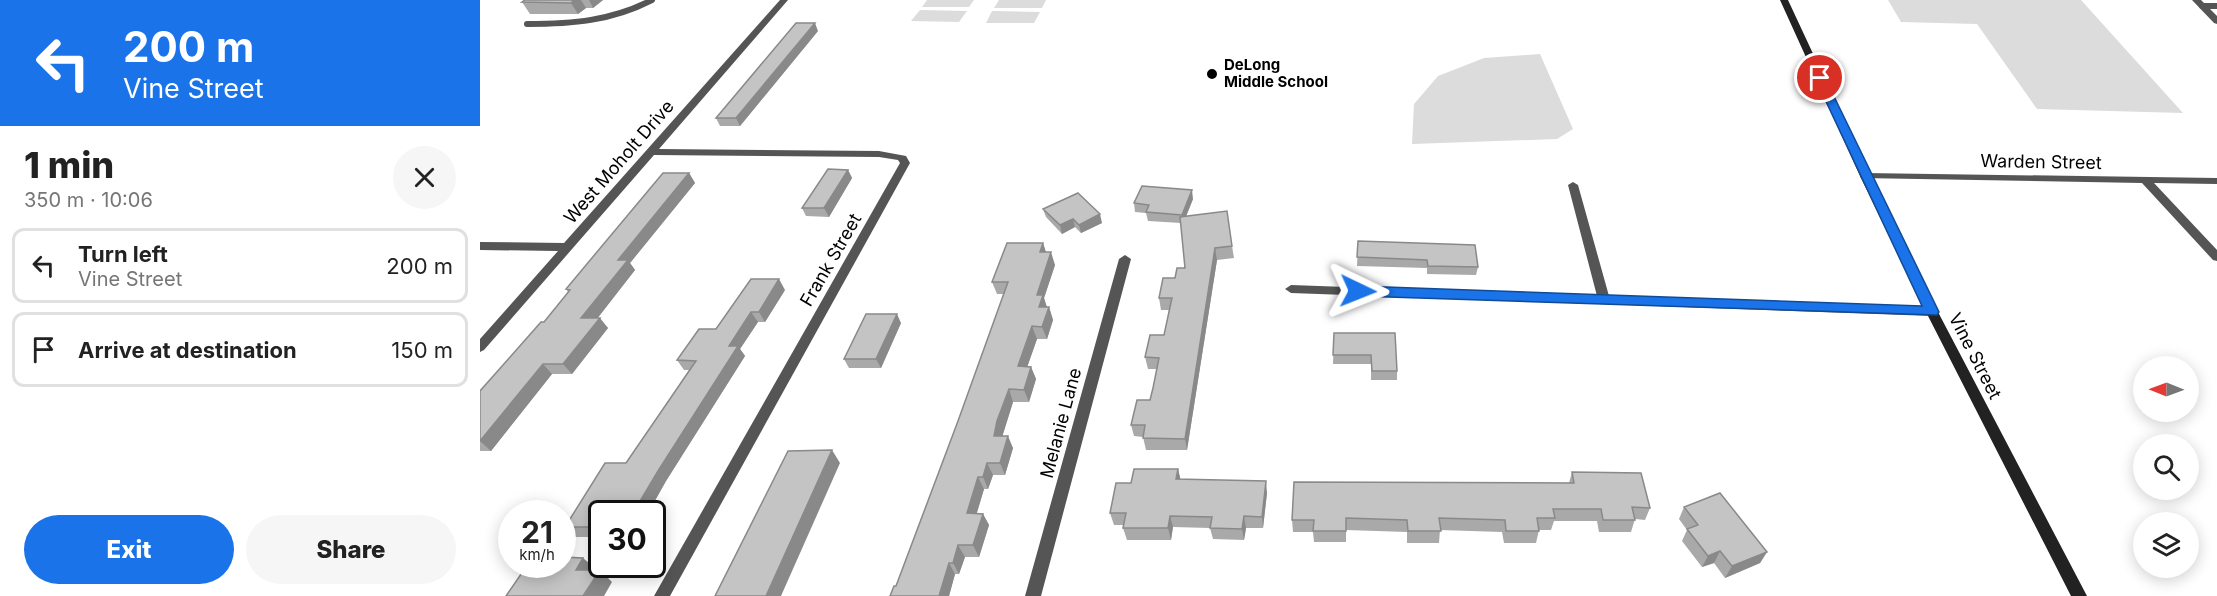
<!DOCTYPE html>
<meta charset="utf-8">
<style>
body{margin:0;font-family:Inter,sans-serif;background:#f6f6f6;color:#222;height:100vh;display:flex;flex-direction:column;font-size:22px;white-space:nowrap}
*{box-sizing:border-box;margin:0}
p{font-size:20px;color:#767676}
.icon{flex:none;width:33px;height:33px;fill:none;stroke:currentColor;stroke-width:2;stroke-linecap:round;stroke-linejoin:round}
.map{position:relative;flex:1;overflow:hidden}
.panel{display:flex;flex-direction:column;background:#fff;width:480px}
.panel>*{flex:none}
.hud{background:#1a73e8;color:#fff;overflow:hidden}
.needle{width:39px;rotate:271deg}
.buttons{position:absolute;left:1653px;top:356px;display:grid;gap:12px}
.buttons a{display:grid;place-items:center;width:66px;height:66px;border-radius:50%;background:#fff;box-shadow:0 3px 15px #0003;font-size:30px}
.speed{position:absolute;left:18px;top:500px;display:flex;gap:12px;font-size:30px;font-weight:700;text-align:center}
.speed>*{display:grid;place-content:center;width:78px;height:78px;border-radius:50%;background:#fff;box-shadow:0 3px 15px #0003;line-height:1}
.speed small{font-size:15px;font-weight:400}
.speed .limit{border:3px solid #111;border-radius:9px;background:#fff;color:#111}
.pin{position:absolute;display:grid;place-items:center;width:51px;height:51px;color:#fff;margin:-26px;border:3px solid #fff;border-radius:50%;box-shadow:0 2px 6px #0007}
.me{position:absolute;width:66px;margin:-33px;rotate:92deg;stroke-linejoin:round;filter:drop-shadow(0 0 4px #0008)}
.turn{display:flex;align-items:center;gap:21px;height:126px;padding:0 24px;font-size:27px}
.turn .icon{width:78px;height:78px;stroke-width:2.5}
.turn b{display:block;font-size:42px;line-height:51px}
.round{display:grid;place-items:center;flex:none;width:63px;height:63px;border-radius:32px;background:#f6f6f6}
.head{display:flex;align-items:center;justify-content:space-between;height:102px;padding:0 24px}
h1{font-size:36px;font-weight:800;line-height:45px}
.action{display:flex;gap:12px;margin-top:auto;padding:12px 24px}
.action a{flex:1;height:69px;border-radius:36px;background:#1a73e8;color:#fff;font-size:24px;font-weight:800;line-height:69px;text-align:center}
.action a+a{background:#f6f6f6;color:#222}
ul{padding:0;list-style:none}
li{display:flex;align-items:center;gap:18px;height:75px;margin:0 12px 9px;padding:0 12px;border:3px solid #e0e0e0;border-radius:12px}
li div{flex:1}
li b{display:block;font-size:22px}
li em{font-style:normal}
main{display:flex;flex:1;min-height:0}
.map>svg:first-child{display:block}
.green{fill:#dcdcdc}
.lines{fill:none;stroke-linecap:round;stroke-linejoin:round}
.lane{stroke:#555;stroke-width:6}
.street{fill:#555;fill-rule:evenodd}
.secondary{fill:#222;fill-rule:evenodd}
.wall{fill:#a9a9a9}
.shaded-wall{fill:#898989}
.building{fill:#c4c4c4;stroke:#898989;stroke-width:1.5}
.route{fill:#1a73e8;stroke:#114b97;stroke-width:1.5}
.poi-dot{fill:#000;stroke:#fff;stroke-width:2}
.labels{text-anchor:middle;stroke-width:5;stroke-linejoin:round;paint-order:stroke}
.far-poi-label{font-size:15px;font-weight:bold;fill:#000;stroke:#fff;text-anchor:start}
.street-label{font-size:18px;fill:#000;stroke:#fff}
</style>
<main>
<section class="panel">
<div class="hud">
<div class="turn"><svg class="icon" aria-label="left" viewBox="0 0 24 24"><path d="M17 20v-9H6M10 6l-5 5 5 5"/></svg><div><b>200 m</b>Vine Street</div></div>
</div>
<div class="head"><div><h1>1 min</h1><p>350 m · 10:06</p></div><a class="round"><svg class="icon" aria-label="close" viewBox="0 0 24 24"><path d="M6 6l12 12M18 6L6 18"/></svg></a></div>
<ul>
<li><svg class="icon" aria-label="left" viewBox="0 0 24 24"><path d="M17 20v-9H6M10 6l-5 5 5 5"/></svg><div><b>Turn left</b><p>Vine Street</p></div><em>200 m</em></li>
<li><svg class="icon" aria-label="arrive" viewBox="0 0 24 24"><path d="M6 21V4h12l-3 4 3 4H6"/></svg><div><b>Arrive at destination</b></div><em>150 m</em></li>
</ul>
<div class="action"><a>Exit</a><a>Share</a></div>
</section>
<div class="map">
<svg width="1737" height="596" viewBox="0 0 1737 596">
<rect width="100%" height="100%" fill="#fff"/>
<!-- green -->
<path class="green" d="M447,0H494L489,7H442Z
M519,0H566L562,8H514Z
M1408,0H1601L1703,113L1557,109L1497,24L1421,22Z
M440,10L487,11L479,22L431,21Z
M512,11L560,12L554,23H506Z
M1060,54L1093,129L1077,139L932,144L934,104L958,76L1004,58Z"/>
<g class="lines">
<!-- lane -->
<path class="lane" d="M1722,6H1737
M47,24C92,24 131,21 172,0"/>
<!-- street -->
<path class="street" d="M300,0H308L179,149L399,151L426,156L430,163L190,596H174L420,163L418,160L399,157L174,155L4,350L0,352V339L78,251L0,250V242L84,243Z
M1712,0H1721L1737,16V24L1734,23Z
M1385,173L1737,178V184L1674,183L1737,250V261L1733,260L1662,183L1381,178L1380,176L1381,174Z
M1093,182L1098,185L1129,296L1452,308L1458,312L1452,316L811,293L805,289L811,285L1117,296L1088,185Z
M645,255L651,259L561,596H545L639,259Z"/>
<!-- secondary -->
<path class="secondary" d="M1300,0H1308L1390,176L1458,312L1607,596H1591L1446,312L1380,176Z"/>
</g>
<!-- wall -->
<path class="wall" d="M45,0H123L113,8H106L98,14H50L42,2Z
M338,31L260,126H240L236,118Z
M368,170L372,178L349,217L326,216L322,208Z
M209,173L215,183L150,263L155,270L117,318L128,328L92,374H72L11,451H0V391L64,322L88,292L86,289Z
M713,199L706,216L752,246L754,258L737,260L707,450H666L663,437L654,436L651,425L670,400L677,369H668L665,357L684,335L689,310H681L679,298L695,278L705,268L701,223L668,221L666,213L655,212L654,203Z
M563,209L622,223L601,233L595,227L582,234L566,217Z
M878,241L998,267L996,275L947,274V268L877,266Z
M563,243L566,252L575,265L564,298L567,307H569L573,320L567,339H557L547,367H551L556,379L549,402H533L523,434L522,436L533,448L525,475H513L508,489H504L497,513L503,514L509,525L499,557H485L479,574H475L469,596H410L416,586L478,421L524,294H517L512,282Z
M305,290L285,322H278L260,349L265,356L186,481L168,513H122V537H95L85,527L146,463L209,370H204L197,360L236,329Z
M421,323L401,368H369L364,359Z
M854,333L917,371V380H891V364H853Z
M698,469L700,479L787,493L783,528H766L764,540L733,539L730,528L693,527L691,540H647L643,528L644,525H634L630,513L651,483Z
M1092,472L1170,508L1165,520L1155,519L1151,532H1119L1117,521H1074L1071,530H1059L1056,543H1024L1022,532L960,530L959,543H927V532L866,530V542H834L833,532H813L812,520L1089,483Z
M1204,507L1287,552L1280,563L1245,578L1234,563L1222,567L1202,541L1207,530L1199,519Z"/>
<!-- shaded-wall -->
<path class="shaded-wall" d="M94,0H101L106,8L98,14L91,3Z
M109,0H123L113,8Z
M335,23L338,31L260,126L256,118Z
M368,170L372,178L349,217L344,208Z
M209,173L215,183L150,263L155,270L110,328L101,318L138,260Z
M712,190L713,199L703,224L702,215Z
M620,214L622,223L601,233L599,225Z
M593,219L595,227L582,234L580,225Z
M563,243L567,256L560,252Z
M735,248L737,260L707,450L705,439Z
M571,252L575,265L564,298L567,308L559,307L557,295Z
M299,279L305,290L285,322L279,312Z
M569,307L573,320L567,339L562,327Z
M271,312L278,322L260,349L265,356L186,481L168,513H153L249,346Z
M417,314L421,323L401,368L396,359Z
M120,318L128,328L92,374L83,364Z
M552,326L557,339L543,379L538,366Z
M63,364L72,374L11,451L0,441Z
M551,367L556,379L549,402L544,390Z
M529,389L533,402L523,434L520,448L514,436L517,421Z
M528,436L533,448L525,475L520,463Z
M352,450L360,463L301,596H286Z
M507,463L513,475L508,489L503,477Z
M698,469L701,481L696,479Z
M498,477L504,489L493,525L487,513Z
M786,481L787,493L783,528L782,517Z
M503,514L509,525L499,557L493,545Z
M690,516L693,527L691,540L688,528Z
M764,516L766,528L764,540L762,529Z
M478,545L485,557L479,574L473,563Z
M1240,551L1234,563L1222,567L1228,556Z
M1287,552L1280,563L1245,578L1252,566Z
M103,558L116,569L109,581L96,570Z
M469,563L475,574L469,596H459Z
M120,570L132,582L124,596H103Z"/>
<!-- building -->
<path class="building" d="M45,0H94L91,3L42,2Z
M316,23H335L256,118H236Z
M348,169L368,170L344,208H322Z
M183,173H209L138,260H148L101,318H120L83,364H63L0,441V391L61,322H64L90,290L86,289Z
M662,186L712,190L702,215L666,212L669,205L654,203Z
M598,193L620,214L599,225L593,219L580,225L563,209Z
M747,211L752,246L735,248L705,439L663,438L665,425H651L657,400H670L673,388L679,358L665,357L670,335H684L692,298H679L683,278H695L697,268H705L700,217Z
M878,241L995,245L998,267L948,266L947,260L877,257Z
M527,243H563L560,252H571L557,295H563L559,307H569L562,327L552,326L538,366L551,367L544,390L529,389L517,421L514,436H528L520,463H507L503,477H498L487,513L503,514L493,545H478L473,563H469L459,596H410L414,586H416L478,421L528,282H512Z
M271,279H299L279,312H271L249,346H258L178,471L153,513H122V527H85L125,463H146L216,361L197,360L219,329H236Z
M386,314H417L396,359H364Z
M854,333H915L917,371H892L891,355H853Z
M352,450L286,596H235L308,451Z
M654,469H698L696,479L786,481L782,517L764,516L762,529L730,528L732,517L690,516L688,528H643L646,513H630L636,483H651Z
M1092,472L1161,473L1170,508L1152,507L1155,520H1123L1121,509H1073L1075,518H1057L1059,531H1026L1025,520L959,518L961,531H928L927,520L866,518V531H833L834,520H812L814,482L1094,483Z
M1240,493L1287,552L1252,566L1240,551L1228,556L1207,529L1218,525L1204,507Z
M82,557L103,558L96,570H120L103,596H26L48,564H82Z"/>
<!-- route -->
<path class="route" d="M1340,75L1345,78L1459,312L1457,315L878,296L871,291L878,286L1442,306L1335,78Z"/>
<!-- markers -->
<circle class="poi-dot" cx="732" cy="74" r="6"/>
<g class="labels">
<!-- far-poi labels -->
<g class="far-poi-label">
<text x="744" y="70">DeLong<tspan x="744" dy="17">Middle School</tspan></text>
</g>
<!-- street labels -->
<g class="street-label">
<text transform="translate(139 162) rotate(-49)" y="6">West Moholt Drive</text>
<text transform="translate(1561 162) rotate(1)" y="6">Warden Street</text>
<text transform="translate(351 260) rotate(-60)" y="6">Frank Street</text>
<text transform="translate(1495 356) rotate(63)" y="6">Vine Street</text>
<text transform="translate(581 423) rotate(-75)" y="6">Melanie Lane</text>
</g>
</g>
</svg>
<div class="buttons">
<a><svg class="needle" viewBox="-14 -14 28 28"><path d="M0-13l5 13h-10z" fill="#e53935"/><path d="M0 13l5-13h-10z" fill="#767676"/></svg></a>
<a><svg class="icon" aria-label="search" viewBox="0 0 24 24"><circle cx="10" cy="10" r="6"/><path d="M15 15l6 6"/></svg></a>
<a><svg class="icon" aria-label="layers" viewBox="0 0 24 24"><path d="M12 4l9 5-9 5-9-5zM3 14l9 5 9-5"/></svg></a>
</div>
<div class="speed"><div>21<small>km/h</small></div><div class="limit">30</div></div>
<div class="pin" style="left:1340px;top:78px;background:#d93025"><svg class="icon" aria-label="arrive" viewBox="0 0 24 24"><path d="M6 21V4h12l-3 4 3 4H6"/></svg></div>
<svg class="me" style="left:878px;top:291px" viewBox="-20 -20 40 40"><path d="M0-17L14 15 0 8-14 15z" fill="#1a73e8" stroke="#fff" stroke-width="4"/></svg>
</div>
</main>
